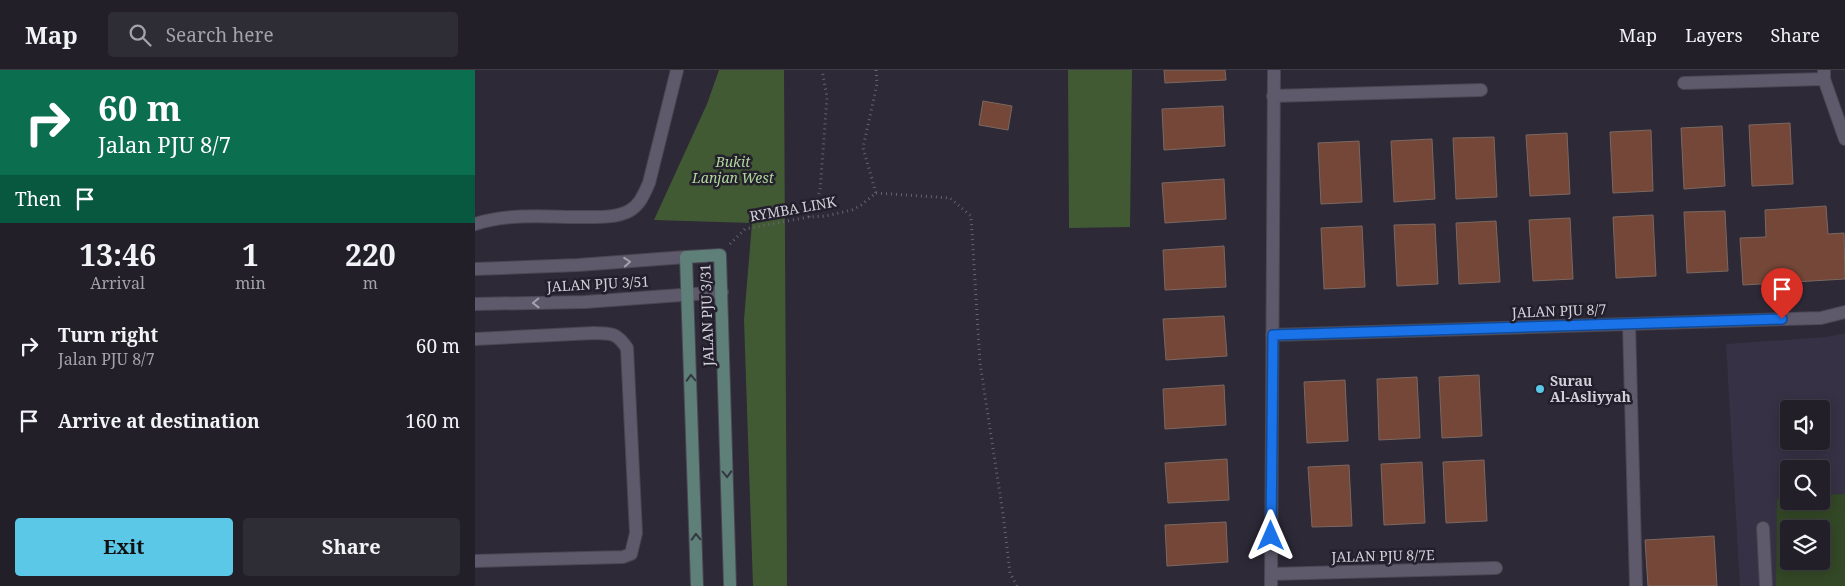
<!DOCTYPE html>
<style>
body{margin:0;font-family:"Noto Serif",serif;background:#2e2c35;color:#f1f3f6;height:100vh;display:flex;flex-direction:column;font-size:19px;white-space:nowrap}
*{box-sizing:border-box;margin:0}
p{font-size:16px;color:#a2a2a8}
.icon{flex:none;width:28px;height:28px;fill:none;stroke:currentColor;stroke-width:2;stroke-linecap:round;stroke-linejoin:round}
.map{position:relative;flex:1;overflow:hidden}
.drawer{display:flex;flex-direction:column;background:#221f29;width:475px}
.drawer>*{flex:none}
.banner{background:#0b6e4f;color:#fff;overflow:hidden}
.buttons{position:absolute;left:1305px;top:330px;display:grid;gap:10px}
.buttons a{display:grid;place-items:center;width:50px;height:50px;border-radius:5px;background:#221f29;box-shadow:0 2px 12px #0003,0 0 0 1px #3f3d46;font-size:25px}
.pin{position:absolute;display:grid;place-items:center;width:42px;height:42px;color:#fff;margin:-51px -21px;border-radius:50% 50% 50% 0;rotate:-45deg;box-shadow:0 0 5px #0007}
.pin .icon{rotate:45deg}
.me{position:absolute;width:55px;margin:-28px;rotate:0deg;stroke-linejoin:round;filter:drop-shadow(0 0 4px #0008)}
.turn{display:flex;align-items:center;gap:18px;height:105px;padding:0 15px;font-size:22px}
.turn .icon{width:65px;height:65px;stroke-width:2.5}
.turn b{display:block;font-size:35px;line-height:42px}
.then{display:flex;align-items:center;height:48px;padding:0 15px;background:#0003;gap:10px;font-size:19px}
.eta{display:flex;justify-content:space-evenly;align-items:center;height:85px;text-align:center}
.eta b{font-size:30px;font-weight:700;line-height:35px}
.button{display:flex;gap:10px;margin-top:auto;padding:10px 15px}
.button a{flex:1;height:58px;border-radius:5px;background:#5ac8e6;color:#111;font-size:20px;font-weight:700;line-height:58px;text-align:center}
.button a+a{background:#2e2c35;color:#f1f3f6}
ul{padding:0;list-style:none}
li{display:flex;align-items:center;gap:15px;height:75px;padding:0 15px}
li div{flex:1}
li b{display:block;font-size:19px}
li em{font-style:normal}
header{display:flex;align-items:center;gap:30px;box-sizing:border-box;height:70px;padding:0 25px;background:#221f29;border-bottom:1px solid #3f3d46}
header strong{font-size:24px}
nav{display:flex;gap:28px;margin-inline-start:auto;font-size:18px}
.search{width:350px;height:45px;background:#2e2c35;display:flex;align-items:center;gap:12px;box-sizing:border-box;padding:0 18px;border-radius:5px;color:#a2a2a8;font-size:19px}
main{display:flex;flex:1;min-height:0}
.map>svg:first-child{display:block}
.built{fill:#373145;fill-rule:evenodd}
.green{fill:#334826;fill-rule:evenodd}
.forest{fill:#425a34}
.building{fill:#744738;stroke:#7b6861}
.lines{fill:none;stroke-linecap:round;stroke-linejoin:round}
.lane-casing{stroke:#4a4652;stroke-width:14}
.street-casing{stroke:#4a4652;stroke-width:14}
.secondary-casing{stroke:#4a4652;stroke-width:14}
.path{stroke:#676370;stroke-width:3;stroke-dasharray:1 4;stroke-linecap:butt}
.lane{stroke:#5f5a6b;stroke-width:12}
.street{stroke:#5f5a6b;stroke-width:12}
.secondary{stroke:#5f7f79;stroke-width:12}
.oneway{stroke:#a4a1ad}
.oneway2{stroke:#323740}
.route-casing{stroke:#114b97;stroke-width:12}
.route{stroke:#1a73e8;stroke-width:9}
.poi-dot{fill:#5ac8e6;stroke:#231f2d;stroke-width:2}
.labels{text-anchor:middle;stroke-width:5;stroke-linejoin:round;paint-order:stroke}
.park-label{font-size:14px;font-style:italic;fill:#b0d999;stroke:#231f2d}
.street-label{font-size:14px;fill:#d2d0d9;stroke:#231f2d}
.poi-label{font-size:14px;font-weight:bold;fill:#d2d0d9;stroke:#231f2d;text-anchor:start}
</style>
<header>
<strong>Map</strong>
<div class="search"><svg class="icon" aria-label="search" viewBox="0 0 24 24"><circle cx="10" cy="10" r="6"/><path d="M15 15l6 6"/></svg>Search here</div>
<nav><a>Map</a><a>Layers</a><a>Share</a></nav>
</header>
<main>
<section class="drawer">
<div class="banner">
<div class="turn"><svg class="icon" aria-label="right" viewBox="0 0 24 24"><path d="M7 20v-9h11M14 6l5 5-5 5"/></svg><div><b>60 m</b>Jalan PJU 8/7</div></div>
<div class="then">Then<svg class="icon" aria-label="arrive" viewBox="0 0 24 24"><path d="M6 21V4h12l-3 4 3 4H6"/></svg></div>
</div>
<div class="eta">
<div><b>13:46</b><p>Arrival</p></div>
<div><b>1</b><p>min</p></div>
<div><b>220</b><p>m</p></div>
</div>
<ul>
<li><svg class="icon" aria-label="right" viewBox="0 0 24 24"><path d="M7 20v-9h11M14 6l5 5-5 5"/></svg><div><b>Turn right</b><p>Jalan PJU 8/7</p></div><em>60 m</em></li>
<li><svg class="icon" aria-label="arrive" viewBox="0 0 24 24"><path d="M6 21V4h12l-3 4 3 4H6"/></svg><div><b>Arrive at destination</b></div><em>160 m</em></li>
</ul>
<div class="button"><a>Exit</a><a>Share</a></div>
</section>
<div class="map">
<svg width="1370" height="516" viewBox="0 0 1370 516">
<rect width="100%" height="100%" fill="#2d2937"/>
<!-- built -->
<path class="built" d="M1370,263V516H1265L1251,274L1352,267ZM1314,339H1346V371H1314ZM1314,399H1346V431H1314ZM1314,459H1346V491H1314Z"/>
<!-- green -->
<path class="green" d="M1370,424V516H1301L1302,429L1314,428V431H1346V425ZM1314,459H1346V491H1314Z"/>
<!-- forest -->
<path class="forest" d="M244,0H309L312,516H278L269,250L277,153L179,150L232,34Z
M593,0H657L655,157L594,158Z"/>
<!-- building -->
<path class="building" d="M689,0H750L751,10L690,13Z
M508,31L537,36L533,60L504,55Z
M748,36L750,76L689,80L687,39Z
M1315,53L1318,114L1277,116L1274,55Z
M1247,56L1250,116L1209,119L1206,58Z
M1176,60L1178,121L1138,123L1135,62Z
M1092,63L1095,124L1055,126L1051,65Z
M1019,67L1022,127L981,129L978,68Z
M957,69L960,129L919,132L916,71Z
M884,71L887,132L846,134L843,73Z
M749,109L751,149L690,153L687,113Z
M1351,136L1353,164L1369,163L1370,209L1268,215L1265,168L1291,167L1290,140Z
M1250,141L1253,201L1212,203L1209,142Z
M1178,145L1181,206L1141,208L1138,147Z
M1095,148L1098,209L1058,211L1054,150Z
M1021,151L1025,212L984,214L981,153Z
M960,154L963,214L922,216L919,155Z
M887,156L890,217L849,219L846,158Z
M749,176L751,217L690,220L688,180Z
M749,246L752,286L691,290L688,249Z
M1004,305L1007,366L967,368L964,307Z
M942,307L945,368L904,370L902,309Z
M870,310L873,371L832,373L829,312Z
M749,315L751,355L690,359L688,319Z
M752,389L754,430L693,433L690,393Z
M1009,390L1012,451L971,453L968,392Z
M947,392L950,453L909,455L906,394Z
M874,395L877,456L837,457L833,397Z
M751,452L753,492L692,496L690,455Z
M1239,466L1242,516H1173L1170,470Z"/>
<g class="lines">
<defs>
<path id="lane" d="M1154,254L1161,516
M1288,458L1291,516"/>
<path id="street" d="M1349,0V9L1370,69
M1209,13L1349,9
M798,26L1006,20
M0,154C34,143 72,147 108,147C122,147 141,148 154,141C165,135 169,124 174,113L202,0
M0,199L103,195L211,187
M0,234L110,232L247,222
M797,265L1346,248L1370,242
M0,269L119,263C137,264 141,262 152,278L161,463L156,484L148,487L0,491
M796,504L1021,498
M796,516L799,0"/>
<path id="secondary" d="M222,516L211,187L245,185L255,516"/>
</defs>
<!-- lane casing -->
<use href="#lane" class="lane-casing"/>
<!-- street casing -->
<use href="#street" class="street-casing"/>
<!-- secondary casing -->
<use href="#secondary" class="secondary-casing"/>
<!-- path -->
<path class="path" d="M401,0L402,14L388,78L401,123
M401,123L475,128L496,146L505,293L528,444L535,503L542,516
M334,147L345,121L352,27L347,0
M255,174L270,159L334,147L351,146L377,140L386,135L401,123"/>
<!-- lane -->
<use href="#lane" class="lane"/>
<!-- street -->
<use href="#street" class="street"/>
<!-- secondary -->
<use href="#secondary" class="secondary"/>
</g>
<!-- one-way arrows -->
<defs><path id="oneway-chevron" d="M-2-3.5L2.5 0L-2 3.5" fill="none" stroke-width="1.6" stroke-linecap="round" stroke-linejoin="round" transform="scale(1.25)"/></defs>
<g class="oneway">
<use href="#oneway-chevron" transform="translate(152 192) rotate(-4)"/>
<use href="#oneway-chevron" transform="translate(61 233) rotate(179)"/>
</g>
<g class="oneway2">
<use href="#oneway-chevron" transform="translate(216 308) rotate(-92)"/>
<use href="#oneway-chevron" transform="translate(252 404) rotate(88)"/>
<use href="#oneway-chevron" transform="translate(221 467) rotate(-92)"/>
</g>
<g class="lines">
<defs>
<path id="route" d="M796,466L798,265L1307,249"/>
</defs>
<!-- route casing -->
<use href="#route" class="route-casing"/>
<!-- route -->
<use href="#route" class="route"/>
</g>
<!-- markers -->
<circle class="poi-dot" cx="1065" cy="319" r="5"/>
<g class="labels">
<!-- park labels -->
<g class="park-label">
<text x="258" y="97">Bukit<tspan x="258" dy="16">Lanjan West</tspan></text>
</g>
<!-- street labels -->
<g class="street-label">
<text transform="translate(318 139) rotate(-10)" y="5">RYMBA LINK</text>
<text transform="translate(123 214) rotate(-3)" y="5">JALAN PJU 3/51</text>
<text transform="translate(1084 241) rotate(-2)" y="5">JALAN PJU 8/7</text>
<text transform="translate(232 245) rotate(-92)" y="5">JALAN PJU 3/31</text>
<text transform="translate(908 486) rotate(-1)" y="5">JALAN PJU 8/7E</text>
</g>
<!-- poi labels -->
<g class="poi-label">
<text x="1075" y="316">Surau<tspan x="1075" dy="16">Al-Asliyyah</tspan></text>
</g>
</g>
</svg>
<div class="buttons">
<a><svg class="icon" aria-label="sound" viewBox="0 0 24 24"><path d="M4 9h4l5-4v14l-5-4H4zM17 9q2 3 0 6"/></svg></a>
<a><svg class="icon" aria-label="search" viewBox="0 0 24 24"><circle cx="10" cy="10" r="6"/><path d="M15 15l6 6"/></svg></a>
<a><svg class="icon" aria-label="layers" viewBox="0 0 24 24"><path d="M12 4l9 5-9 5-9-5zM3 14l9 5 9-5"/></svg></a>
</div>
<div class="pin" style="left:1307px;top:249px;background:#d93025"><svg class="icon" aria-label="arrive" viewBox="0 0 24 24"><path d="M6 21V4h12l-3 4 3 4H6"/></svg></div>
<svg class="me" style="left:796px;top:466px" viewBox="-20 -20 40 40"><path d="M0-17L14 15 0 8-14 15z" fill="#1a73e8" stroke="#fff" stroke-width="4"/></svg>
</div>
</main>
